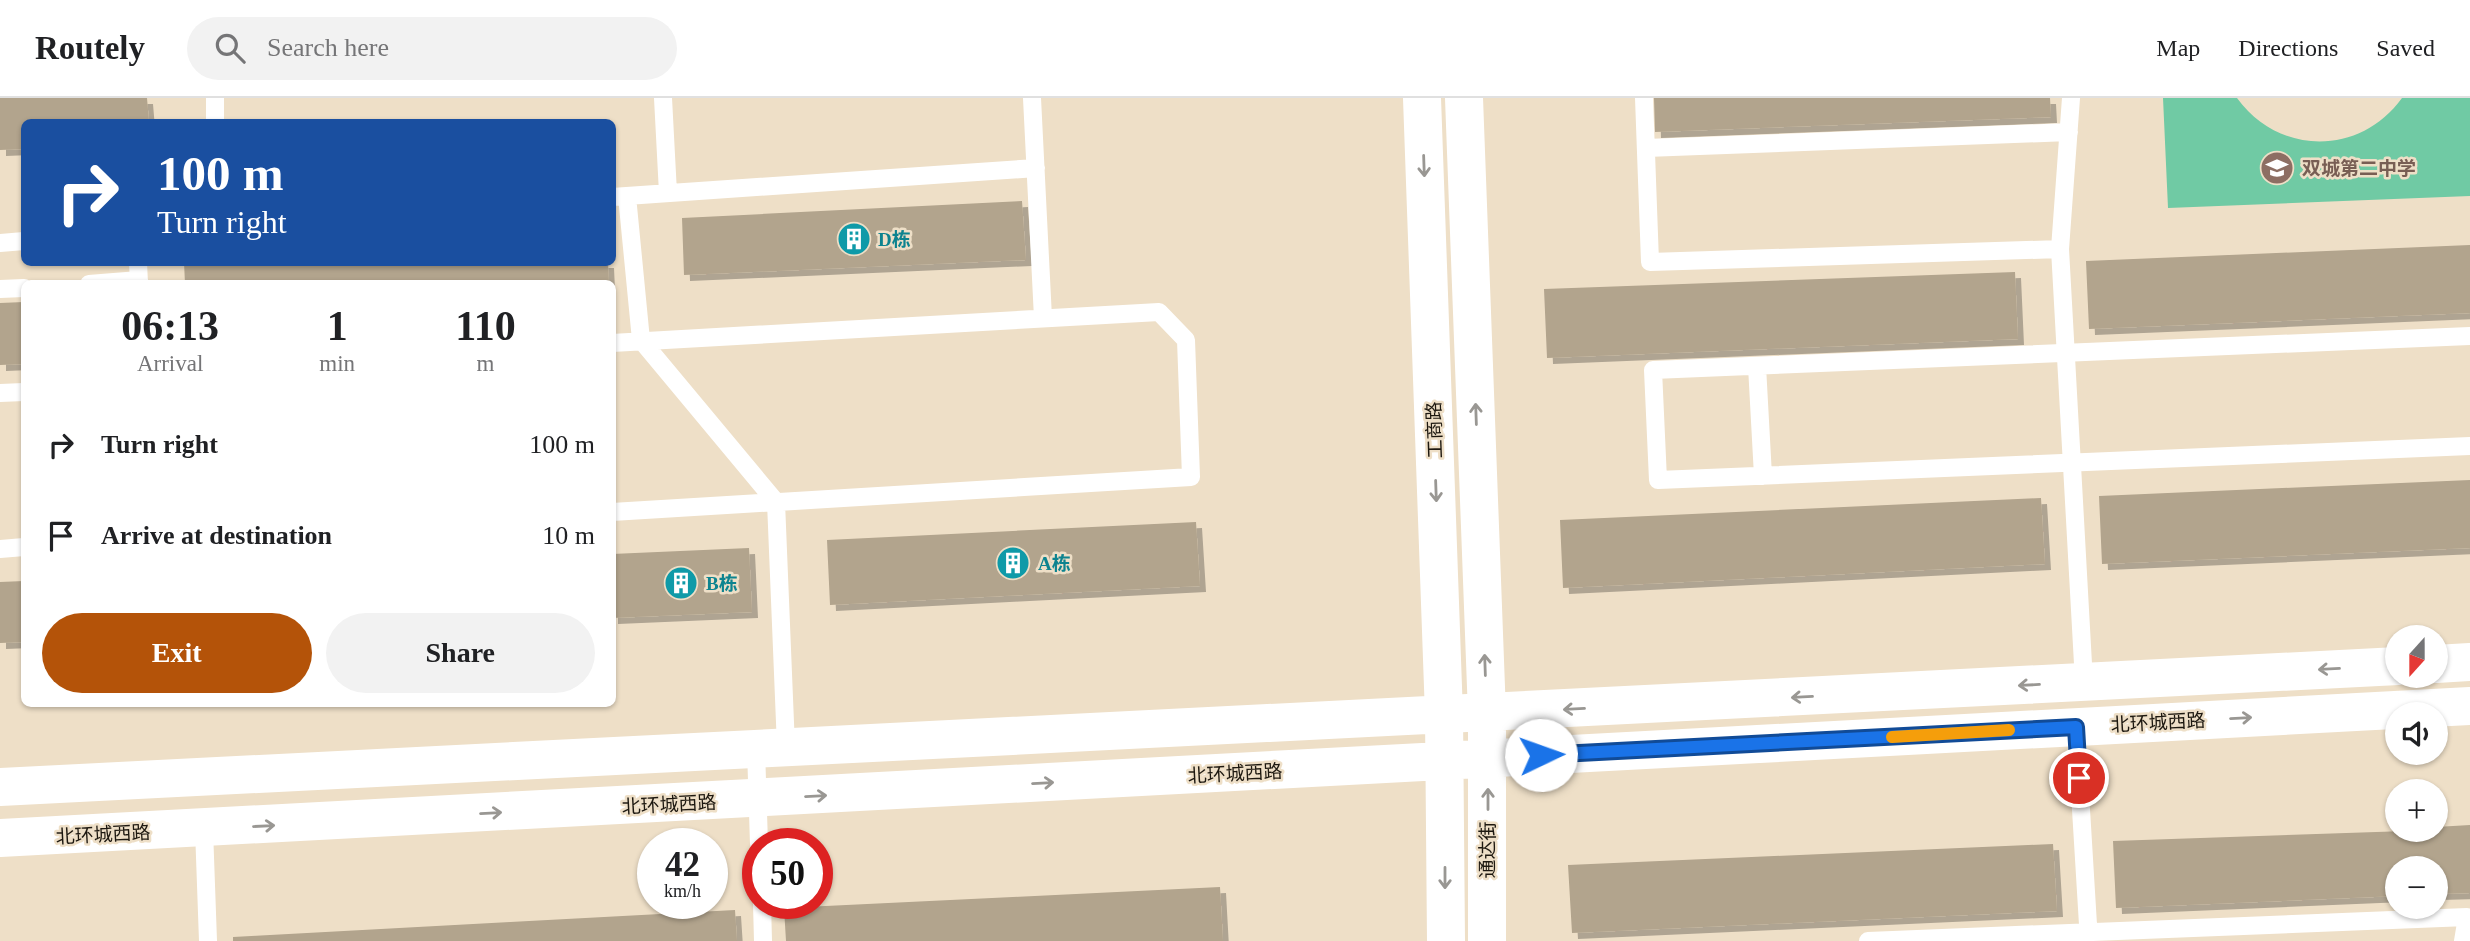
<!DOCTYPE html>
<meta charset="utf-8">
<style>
body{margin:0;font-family:"Times New Roman","Noto Sans SC",serif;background:#f2f2f2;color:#202124;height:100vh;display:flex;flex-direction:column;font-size:26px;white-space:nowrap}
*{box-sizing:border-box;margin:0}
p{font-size:23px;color:#757577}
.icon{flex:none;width:38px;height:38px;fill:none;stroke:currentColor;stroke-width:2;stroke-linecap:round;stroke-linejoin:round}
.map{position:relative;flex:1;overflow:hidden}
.sheet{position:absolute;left:21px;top:182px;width:595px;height:427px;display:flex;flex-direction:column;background:#fff;border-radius:10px;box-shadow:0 2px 5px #0004}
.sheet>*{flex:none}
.top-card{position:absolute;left:21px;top:21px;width:595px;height:147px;border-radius:10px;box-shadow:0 2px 5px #0004;background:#1a4fa0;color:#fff;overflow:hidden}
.needle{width:46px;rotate:201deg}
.controls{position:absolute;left:2385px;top:527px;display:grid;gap:14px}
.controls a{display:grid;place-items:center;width:63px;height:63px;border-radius:50%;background:#fff;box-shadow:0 2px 5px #0004;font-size:35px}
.speed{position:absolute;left:637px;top:730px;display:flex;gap:14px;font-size:35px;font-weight:700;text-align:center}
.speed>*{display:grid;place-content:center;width:91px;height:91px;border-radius:50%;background:#fff;box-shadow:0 2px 5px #0004;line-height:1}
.speed small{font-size:18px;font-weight:400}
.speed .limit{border:10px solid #d22;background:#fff;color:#111}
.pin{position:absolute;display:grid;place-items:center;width:60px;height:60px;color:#fff;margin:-30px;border:4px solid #fff;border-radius:50%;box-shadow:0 2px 7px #0007}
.me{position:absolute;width:77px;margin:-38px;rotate:87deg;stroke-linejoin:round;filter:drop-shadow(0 0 5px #0008)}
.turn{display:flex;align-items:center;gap:24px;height:147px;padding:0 21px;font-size:32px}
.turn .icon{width:91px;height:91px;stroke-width:2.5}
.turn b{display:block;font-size:49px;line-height:60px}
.eta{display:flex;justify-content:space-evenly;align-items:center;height:119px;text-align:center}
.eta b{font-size:42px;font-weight:600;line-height:49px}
.primary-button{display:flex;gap:14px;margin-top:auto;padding:14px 21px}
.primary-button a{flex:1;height:80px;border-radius:42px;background:#b45309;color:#fff;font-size:28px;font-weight:600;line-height:80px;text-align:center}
.primary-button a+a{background:#f2f2f2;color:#202124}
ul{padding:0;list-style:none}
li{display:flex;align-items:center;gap:21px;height:91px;padding:0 21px}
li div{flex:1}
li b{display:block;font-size:26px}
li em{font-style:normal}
header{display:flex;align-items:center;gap:42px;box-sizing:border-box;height:98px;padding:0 35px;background:#fff;border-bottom:2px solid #e0e0e0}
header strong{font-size:33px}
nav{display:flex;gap:38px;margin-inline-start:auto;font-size:24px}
.search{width:490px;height:63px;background:#f2f2f2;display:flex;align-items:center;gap:18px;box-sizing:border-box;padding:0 24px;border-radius:38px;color:#757577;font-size:26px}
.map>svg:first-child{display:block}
.green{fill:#70caa4}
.building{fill:#b2a48d;filter:url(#shadow)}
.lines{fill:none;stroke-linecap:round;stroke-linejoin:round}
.lane{stroke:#fff;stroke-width:18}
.secondary{stroke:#fff;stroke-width:38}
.oneway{stroke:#999793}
.route-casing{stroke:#114b97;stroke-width:18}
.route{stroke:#1a73e8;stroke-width:12}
.slow{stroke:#f59e0b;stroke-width:12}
.labels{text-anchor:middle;stroke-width:5;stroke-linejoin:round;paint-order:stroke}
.education-label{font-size:19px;font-weight:bold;fill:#785e54;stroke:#eedfc7;text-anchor:start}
.culture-label{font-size:19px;font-weight:bold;fill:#0d838f;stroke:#eedfc7;text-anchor:start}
.street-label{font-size:19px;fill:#1d1810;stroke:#eedfc7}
</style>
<header>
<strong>Routely</strong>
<div class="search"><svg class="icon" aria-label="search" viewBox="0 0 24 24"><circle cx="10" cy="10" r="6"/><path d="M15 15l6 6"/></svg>Search here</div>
<nav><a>Map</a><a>Directions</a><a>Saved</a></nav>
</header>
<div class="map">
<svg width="2470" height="843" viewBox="0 0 2470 843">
<defs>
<filter id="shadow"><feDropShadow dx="6" dy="6" stdDeviation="0" flood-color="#0004"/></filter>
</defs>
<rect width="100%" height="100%" fill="#eedfc7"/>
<!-- green -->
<path class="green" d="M2163,0H2237C2279,58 2360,58 2402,0H2470V98L2168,110Z"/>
<!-- building -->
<path class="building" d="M0,0H147L149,24H24V51L0,52Z
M1654,0H2050L2051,19L1655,34Z
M1022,103L1026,162L684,177L682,120Z
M2470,147V215L2089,231L2086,163Z
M184,164H608L609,186H185Z
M2015,174L2018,241L1547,260L1544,191Z
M24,204V266L0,267V205Z
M2470,382V450L2102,466L2099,398Z
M2041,400L2045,466L1563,490L1560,422Z
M1196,424L1200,488L830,507L827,442Z
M749,450L752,514L612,520V456Z
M24,483V544L0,545V484Z
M2470,727V795L2436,796V770H2398V798L2116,810L2113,743L2436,732V729Z
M2053,746L2057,813L1572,835L1568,767Z
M1220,789L1223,843H786L784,810Z
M735,812L737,843H233V839Z"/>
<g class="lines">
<!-- lane -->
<path class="lane" d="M215,0V24
M663,0L668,95
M1032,0L1043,220
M1644,0L1650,164L2060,151
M2071,0L2060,151L2084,584
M1646,50L2069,34
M627,98L641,242L776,404L786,649
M612,99L1036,70
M0,145L24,143
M138,164L139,186
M89,186L139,182
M0,191L24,190
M2470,238L1653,272L1658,382L2470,348
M612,245L1159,214L1186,242L1191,379L612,414
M1757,268L1763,378
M0,295L24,294
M0,451L24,449
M2076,629L2089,843
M756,651L759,746
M204,731L208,843
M762,805L763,843
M1868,843L2467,819L2463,843"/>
<!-- secondary -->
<path class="secondary" d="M1422,0L1444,617L1446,843
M1464,0L1487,616V843
M2436,566L2470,564
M0,689L2398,568
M0,740L2470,608"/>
</g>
<!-- one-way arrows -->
<defs><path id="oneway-shaft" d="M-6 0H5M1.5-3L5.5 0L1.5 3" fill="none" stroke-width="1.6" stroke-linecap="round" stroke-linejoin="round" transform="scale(1.75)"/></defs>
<g class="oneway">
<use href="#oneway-shaft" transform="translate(1424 68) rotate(88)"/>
<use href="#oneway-shaft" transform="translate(1476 316) rotate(-92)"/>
<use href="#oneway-shaft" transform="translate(1436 393) rotate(88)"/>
<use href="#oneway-shaft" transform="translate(1485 567) rotate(-92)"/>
<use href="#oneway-shaft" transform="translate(2329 571) rotate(177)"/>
<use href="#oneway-shaft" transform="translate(2029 587) rotate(177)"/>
<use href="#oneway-shaft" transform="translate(1802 599) rotate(177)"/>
<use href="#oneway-shaft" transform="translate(1574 611) rotate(177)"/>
<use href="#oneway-shaft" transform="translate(2241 620) rotate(-3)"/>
<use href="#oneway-shaft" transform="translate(1043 685) rotate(-3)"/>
<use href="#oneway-shaft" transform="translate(816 698) rotate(-3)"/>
<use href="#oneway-shaft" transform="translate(1488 701) rotate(-90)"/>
<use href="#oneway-shaft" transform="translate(491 715) rotate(-3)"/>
<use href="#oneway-shaft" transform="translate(264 728) rotate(-3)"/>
<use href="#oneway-shaft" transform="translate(1445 780) rotate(90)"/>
</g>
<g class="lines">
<defs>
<path id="route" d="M1541,657L2076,629L2079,680"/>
</defs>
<!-- route casing -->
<use href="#route" class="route-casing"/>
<!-- route -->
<use href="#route" class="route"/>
<!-- slow -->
<path class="slow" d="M1892,639L2009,632"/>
</g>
<!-- icons -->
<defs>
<symbol id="school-disc" viewBox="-11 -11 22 22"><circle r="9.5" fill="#8d6e63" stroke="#eedfc7"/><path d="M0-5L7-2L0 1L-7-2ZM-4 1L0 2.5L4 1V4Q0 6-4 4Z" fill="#fff"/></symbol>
<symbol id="building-disc" viewBox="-11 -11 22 22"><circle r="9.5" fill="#0f9aa8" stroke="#eedfc7"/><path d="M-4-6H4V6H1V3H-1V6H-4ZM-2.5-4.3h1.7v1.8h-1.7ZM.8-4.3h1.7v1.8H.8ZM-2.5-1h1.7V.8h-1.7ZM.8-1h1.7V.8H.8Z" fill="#fff"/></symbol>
</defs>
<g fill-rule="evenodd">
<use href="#school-disc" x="2258" y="51" width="38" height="38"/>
<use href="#building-disc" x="835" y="122" width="38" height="38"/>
<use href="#building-disc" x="994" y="446" width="38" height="38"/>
<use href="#building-disc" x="662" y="466" width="38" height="38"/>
</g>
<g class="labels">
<!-- education labels -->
<g class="education-label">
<text x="2302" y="77">双城第二中学</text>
</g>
<!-- culture labels -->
<g class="culture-label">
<text x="878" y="148">D栋</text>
<text x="1038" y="472">A栋</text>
<text x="706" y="492">B栋</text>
</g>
<!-- street labels -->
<g class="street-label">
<text transform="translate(1434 332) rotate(-92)" y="7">工商路</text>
<text transform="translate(2158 624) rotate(-3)" y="7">北环城西路</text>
<text transform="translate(1235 675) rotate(-3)" y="7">北环城西路</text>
<text transform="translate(669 706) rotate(-3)" y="7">北环城西路</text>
<text transform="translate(103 736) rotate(-3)" y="7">北环城西路</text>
<text transform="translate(1487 752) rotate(-90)" y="7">通达街</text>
</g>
</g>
</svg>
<div class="controls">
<a><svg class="needle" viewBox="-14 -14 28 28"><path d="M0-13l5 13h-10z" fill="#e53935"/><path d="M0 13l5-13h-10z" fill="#757577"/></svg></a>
<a><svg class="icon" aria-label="sound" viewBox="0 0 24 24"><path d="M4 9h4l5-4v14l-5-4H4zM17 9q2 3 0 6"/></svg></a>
<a>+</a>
<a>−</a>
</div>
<div class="speed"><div>42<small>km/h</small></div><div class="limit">50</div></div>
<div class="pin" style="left:2079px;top:680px;background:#d93025"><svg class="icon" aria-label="arrive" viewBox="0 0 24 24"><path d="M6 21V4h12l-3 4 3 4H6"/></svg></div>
<svg class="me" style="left:1541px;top:657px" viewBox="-20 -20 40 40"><circle r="19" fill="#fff"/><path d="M0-13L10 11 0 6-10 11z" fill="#1a73e8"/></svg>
<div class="top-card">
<div class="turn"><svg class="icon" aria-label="right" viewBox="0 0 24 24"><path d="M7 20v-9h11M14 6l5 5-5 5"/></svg><div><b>100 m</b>Turn right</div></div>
</div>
<section class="sheet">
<div class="eta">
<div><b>06:13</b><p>Arrival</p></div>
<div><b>1</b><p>min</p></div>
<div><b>110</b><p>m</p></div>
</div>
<ul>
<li><svg class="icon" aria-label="right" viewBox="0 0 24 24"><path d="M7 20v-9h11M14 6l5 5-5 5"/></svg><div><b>Turn right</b></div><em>100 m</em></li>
<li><svg class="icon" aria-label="arrive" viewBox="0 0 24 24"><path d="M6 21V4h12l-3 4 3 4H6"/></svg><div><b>Arrive at destination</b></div><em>10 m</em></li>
</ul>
<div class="primary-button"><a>Exit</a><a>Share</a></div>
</section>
</div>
